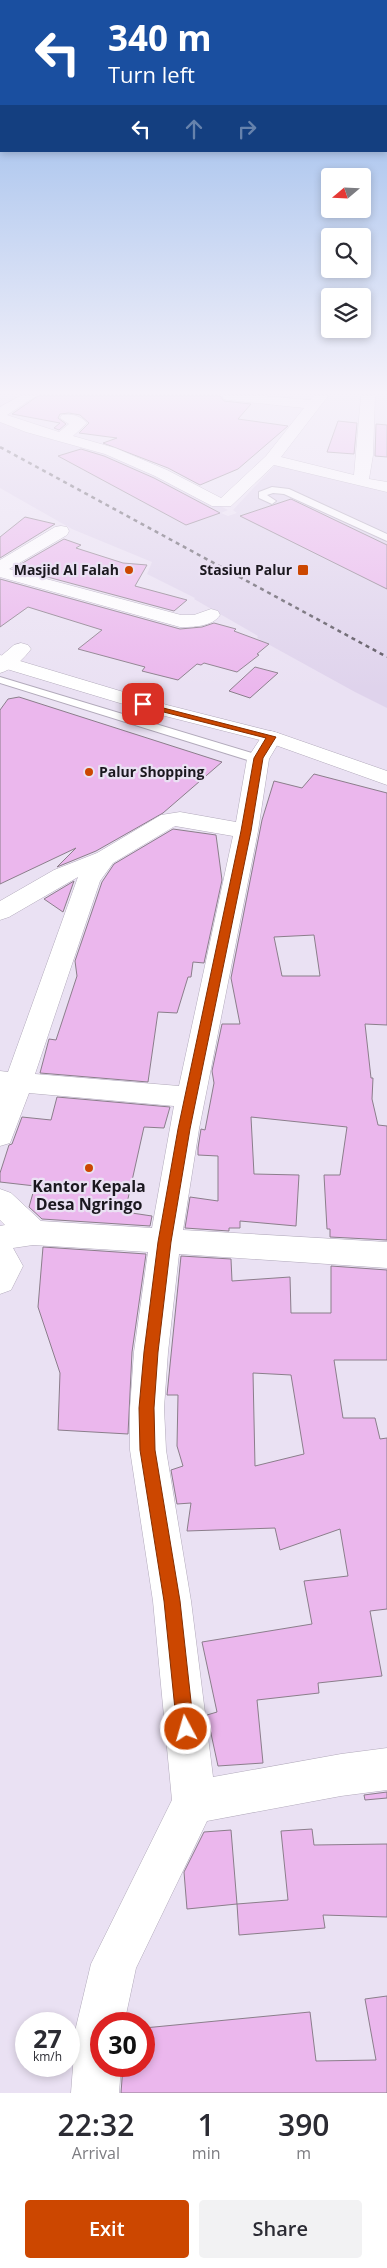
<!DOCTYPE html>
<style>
body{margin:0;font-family:"Open Sans",sans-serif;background:#f2f2f3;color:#2b2b33;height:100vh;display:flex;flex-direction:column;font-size:19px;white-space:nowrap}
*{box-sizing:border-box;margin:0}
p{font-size:16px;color:#7c7c81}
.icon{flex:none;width:28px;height:28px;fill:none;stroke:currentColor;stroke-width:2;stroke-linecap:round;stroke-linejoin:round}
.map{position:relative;height:2093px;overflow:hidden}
.drawer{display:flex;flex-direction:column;background:#fff;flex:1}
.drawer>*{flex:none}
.hud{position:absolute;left:0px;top:0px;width:388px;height:152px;box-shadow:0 2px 8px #0003;background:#1a4fa0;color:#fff;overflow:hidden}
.needle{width:32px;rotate:251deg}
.buttons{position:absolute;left:321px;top:168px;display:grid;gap:10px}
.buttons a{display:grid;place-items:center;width:50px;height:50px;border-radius:5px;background:#fff;box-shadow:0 2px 8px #0003;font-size:25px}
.speed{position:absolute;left:15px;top:2012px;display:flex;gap:10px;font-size:25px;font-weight:700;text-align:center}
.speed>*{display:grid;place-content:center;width:65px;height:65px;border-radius:50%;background:#fff;box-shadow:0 2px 8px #0003;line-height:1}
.speed small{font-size:12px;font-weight:400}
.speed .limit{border:8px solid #d22;background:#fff;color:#111}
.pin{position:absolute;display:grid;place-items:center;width:42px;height:42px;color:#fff;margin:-21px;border-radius:10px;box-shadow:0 2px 8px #0006}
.me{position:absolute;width:55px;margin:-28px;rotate:354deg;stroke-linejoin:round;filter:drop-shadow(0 0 4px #0008)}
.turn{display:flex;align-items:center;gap:18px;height:105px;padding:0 25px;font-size:22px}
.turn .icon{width:65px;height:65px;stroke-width:2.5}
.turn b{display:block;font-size:35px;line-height:42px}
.lanes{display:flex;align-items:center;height:48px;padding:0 25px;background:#0003;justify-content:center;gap:25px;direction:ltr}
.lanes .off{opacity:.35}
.eta{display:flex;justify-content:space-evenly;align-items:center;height:85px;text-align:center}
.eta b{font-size:30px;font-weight:600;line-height:35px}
.cta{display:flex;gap:10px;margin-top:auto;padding:10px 25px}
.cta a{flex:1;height:58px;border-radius:5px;background:#cc4700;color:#fff;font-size:20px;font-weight:600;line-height:58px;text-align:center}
.cta a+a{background:#f2f2f3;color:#2b2b33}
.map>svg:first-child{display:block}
.built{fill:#dfd3ec}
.building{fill:#ebb7ed;stroke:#8b7e8b;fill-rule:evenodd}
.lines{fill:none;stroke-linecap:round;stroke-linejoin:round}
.lane-casing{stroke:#b2aabb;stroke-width:2}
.street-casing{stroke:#b2aabb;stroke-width:1}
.highway-casing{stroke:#b2aabb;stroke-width:1}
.lane{fill:#fff;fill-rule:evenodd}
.street{fill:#fff;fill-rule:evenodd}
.highway{fill:#fff;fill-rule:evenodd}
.rail{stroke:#57525c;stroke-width:2.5;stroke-dasharray:4 4;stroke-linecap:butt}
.route{fill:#cc4700;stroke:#852e00}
.poi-dot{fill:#cc4700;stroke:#eae1f3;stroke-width:2}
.labels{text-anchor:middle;stroke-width:4.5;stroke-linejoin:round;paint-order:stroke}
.far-poi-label{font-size:14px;font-weight:bold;fill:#1b181f;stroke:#eae1f3;text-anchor:end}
.poi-label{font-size:16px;font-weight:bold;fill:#1b181f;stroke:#eae1f3}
</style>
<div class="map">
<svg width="387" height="2093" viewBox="0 0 387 2093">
<rect width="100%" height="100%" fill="#eae1f3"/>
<!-- built -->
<path class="built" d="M0,420L105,453L158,474L228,510L221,513L228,516L237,513L233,510L275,465L387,492V708L355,692L257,638L258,636L194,599L195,598L147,574L152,562L72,529L0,488Z"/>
<!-- building -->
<path class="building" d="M38,396H220L224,401L251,404L238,419L288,426L238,469L200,485L168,468L103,443L117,438L79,433L89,423L80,415L69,413L60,414L58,418L66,424L59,430L54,428L60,423L12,414Z
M338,421L357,423L354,454L327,452Z
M376,424L387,425V457L375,456Z
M81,449L104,456L154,478L220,513L186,525L58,456Z
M291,499L387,545V589L240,516Z
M25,517L55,524L0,558V537Z
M64,539L81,545L76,548L123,563L147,565L135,586L187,600L174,611L14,568Z
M0,579L180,629L202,627L214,623L236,629L234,631L269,644L257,654L259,655L237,672L204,663L201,665L197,664L178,680L142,671L145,667L78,649L102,630L28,607L0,627Z
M255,667L278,673L250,698L229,691Z
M19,697L222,762L163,813L96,851L57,867L76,848L0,884V710L8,699Z
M314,774L387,793V1025L365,1024L371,1078H373L372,1099L378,1125L387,1126V1240L330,1237V1229H327L324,1175H340L347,1127L251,1117L254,1174L299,1175L296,1226L240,1221V1228H229V1231L185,1228L190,1197L218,1201V1156L198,1155V1148L201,1129L205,1130L214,1083L212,1071L222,1024H240L231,978L262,820L274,781L302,788ZM314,935L320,976H282L274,937Z
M173,829L216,835L222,880L204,963L193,962L191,977H188L177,1013L158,1012L148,1082L40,1073L49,1039L56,1040L77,976L75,961L102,882L114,864Z
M74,881L63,912L44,899Z
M57,1097L170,1107L164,1128L144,1127L125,1212L152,1216L150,1226L42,1219L29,1207L35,1186L0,1182V1173L9,1145L12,1144L22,1117L51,1120Z
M43,1247L146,1254L132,1352L128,1434L58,1430L60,1373L38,1307Z
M181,1256L231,1259L232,1281L290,1277L291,1313H331V1266L387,1270V1360H334L343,1418H375L380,1439L387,1438V1609L370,1611L382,1676L318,1683L319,1693L257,1700L263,1763L218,1766L207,1715L217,1712L202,1642L312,1624L304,1581L348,1576L340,1529L280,1550L275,1528L187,1531L191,1503L177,1504L171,1470L183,1466L177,1446L178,1395H167ZM253,1373L291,1375L304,1454L255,1466Z
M387,1792V1798L365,1800L364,1795Z
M312,1829L314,1845L387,1844V1917L323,1915L325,1928L239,1935L237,1904L288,1900L281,1831Z
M231,1830L237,1904L187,1909L184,1872L204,1832Z
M387,1996V2093H121L123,2066H144V2028L310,2012L316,2061L376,2060L365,1999Z"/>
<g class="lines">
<defs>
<path id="lane" d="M272,487L289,489L387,534V541L284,494L273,493L267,495L276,501L272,504L259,498V492Z
M0,677L262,756L264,759L262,762H254L0,683Z"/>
<path id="street" d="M20,396H36L7,415L59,432L69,424L60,418L62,415C70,413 82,416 87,423L73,436L115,448L167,470L221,498L266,456L304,408L229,400L224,399L222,396H265L310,400L314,396H328L281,457L354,475L361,396H375L373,455L369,479L387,482V492L274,465L231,506H212L155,476L105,454L26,432L0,422V407Z
M61,526L67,527L69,531L67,535L9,569L181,615H194L211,609L218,611L220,615C212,627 193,627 180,627L0,577V560L55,527Z
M21,643L28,645L31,649C24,659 11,670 0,673V657L14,645Z
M271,731L278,733L282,737L269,759L258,831L199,1129L183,1230L387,1242V1268L179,1254L168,1352L164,1408L166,1450L191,1601L213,1777L341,1754L387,1748V1790L341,1796L207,1821L136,1968L124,2024H101V2066H121L119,2093H71L76,2027L91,1964L172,1800L153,1601L130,1450V1408L134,1352L148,1252L33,1245L13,1248L23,1266L11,1290L0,1294V1226L5,1225L0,1220V1189L11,1193L41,1221L152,1228L174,1106L29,1093L10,1143L0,1146V1071L8,1072L78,877L9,917L0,920V901L54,870L97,853L161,815L180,812L236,822L247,759L264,733ZM175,826L233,836L179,1086L35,1074L100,881L113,863Z"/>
<path id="highway" d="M0,655L167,705L278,733L387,771V785L264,741L153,713L0,667Z"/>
</defs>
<!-- lane casing -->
<use href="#lane" class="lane-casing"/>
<!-- street casing -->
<use href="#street" class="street-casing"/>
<!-- highway casing -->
<use href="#highway" class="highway-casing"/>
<!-- lane -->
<use href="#lane" class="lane"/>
<!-- street -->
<use href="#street" class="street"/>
<!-- highway -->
<use href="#highway" class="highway"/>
<!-- rail -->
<path class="rail" d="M0,447L387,657"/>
</g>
<!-- sky -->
<linearGradient id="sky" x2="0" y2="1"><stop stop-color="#87b0e8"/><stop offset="0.57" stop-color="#f6f2fa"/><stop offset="1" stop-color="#f6f2fa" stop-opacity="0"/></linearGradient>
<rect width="387" height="689" fill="url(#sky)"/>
<!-- route -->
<path class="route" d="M140,702L276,737L263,758L251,831L190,1129L171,1242L158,1352L154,1408L155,1450L180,1601L194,1729L192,1735L186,1738L180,1735L177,1729L164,1601L140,1450L139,1408L144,1352L158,1242L178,1129L241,831L254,758L266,738L140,706Z"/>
<!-- markers -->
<g class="poi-dot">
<circle cx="129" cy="570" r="5"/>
<rect x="297" y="564" width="12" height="12" rx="2.5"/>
<circle cx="89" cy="772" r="5"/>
<circle cx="89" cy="1168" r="5"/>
</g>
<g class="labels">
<!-- far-poi labels -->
<g class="far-poi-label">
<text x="119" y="575">Masjid Al Falah</text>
<text x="292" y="575">Stasiun Palur</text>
<text x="99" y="777" text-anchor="start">Palur Shopping</text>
</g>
<!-- poi labels -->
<g class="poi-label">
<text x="89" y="1192">Kantor Kepala<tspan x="89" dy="18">Desa Ngringo</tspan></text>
</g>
</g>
</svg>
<div class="buttons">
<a><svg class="needle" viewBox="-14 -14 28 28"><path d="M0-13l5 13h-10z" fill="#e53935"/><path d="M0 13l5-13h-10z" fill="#7c7c81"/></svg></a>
<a><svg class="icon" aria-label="search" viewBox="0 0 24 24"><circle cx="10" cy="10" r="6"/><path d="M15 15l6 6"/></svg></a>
<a><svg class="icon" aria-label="layers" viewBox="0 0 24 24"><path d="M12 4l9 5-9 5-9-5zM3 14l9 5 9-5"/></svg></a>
</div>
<div class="speed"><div>27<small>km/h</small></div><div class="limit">30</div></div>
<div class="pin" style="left:143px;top:704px;background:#d93025"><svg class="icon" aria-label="arrive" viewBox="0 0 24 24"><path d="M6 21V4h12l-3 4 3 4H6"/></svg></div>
<svg class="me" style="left:186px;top:1729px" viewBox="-20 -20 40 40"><circle r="17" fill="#cc4700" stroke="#fff" stroke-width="3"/><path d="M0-11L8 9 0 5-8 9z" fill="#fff"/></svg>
<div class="hud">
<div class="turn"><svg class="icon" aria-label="left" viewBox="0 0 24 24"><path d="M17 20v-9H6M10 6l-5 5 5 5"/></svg><div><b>340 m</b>Turn left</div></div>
<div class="lanes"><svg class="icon" aria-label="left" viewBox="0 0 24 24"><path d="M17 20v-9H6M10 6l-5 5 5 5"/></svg><svg class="icon off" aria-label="ahead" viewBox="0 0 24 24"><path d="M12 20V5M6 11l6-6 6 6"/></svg><svg class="icon off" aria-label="right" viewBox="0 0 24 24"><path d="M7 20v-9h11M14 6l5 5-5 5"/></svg></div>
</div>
</div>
<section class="drawer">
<div class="eta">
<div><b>22:32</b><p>Arrival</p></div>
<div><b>1</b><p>min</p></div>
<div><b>390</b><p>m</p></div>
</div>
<div class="cta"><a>Exit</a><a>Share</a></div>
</section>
